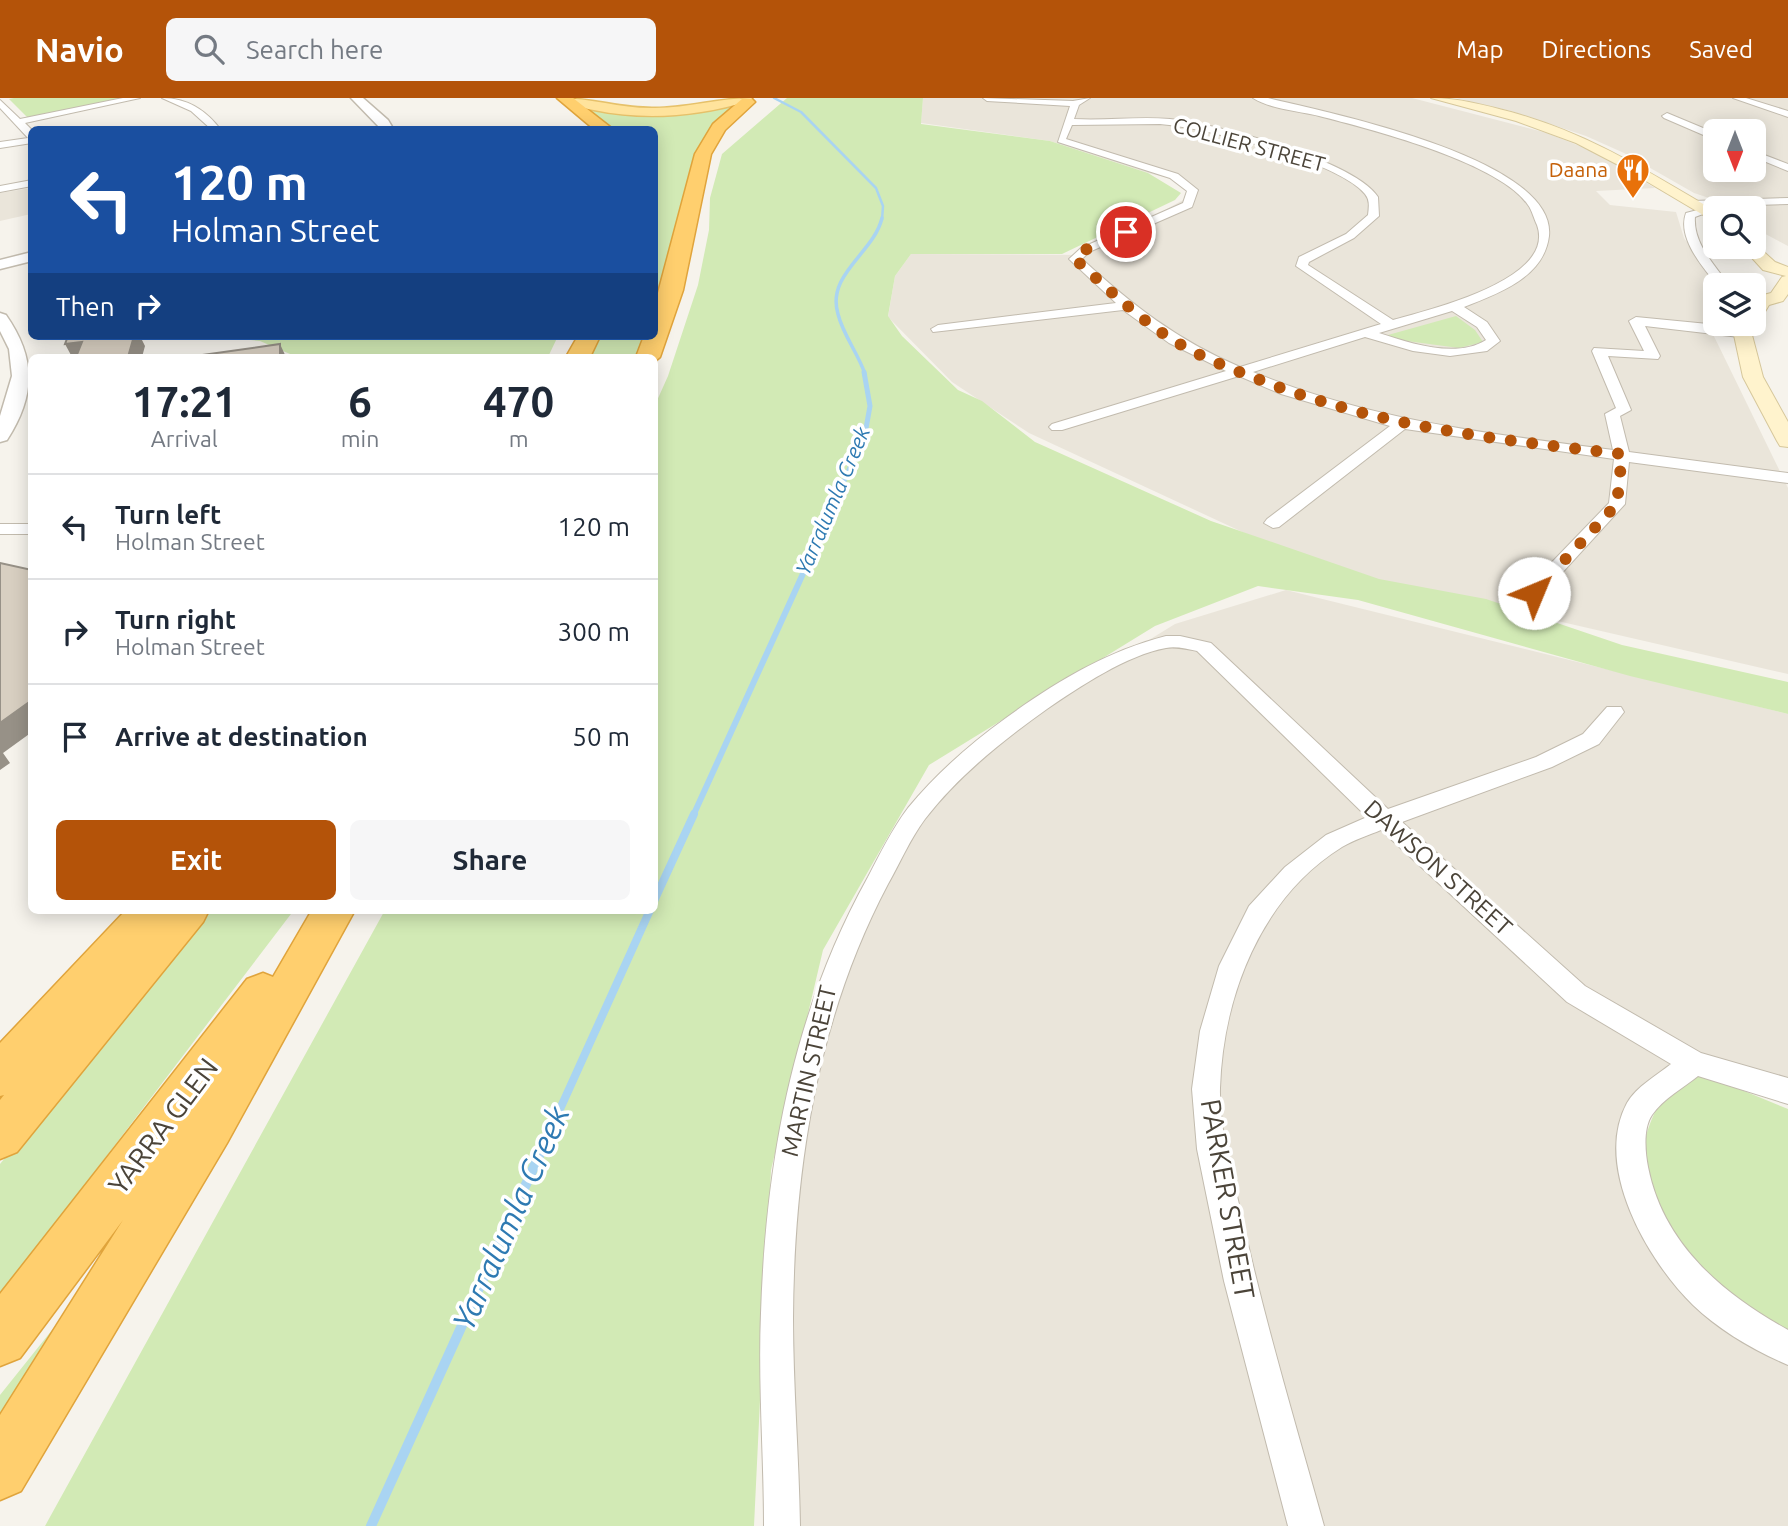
<!DOCTYPE html>
<style>
body{margin:0;font-family:Ubuntu,sans-serif;background:#f6f6f7;color:#1f2937;height:100vh;display:flex;flex-direction:column;font-size:26px;white-space:nowrap}
*{box-sizing:border-box;margin:0}
p{font-size:23px;color:#747a83}
.icon{flex:none;width:38px;height:38px;fill:none;stroke:currentColor;stroke-width:2;stroke-linecap:round;stroke-linejoin:round}
.map{position:relative;flex:1;overflow:hidden}
.drawer{position:absolute;left:28px;top:256px;width:630px;height:560px;display:flex;flex-direction:column;background:#fff;border-radius:10px;box-shadow:0 4px 18px #0003}
.drawer>*{flex:none}
.banner{position:absolute;left:28px;top:28px;width:630px;height:214px;border-radius:10px;box-shadow:0 4px 18px #0003;background:#1a4fa0;color:#fff;overflow:hidden}
.needle{width:46px;rotate:180deg}
.buttons{position:absolute;left:1703px;top:21px;display:grid;gap:14px}
.buttons a{display:grid;place-items:center;width:63px;height:63px;border-radius:10px;background:#fff;box-shadow:0 4px 18px #0003;font-size:35px}
.pin{position:absolute;display:grid;place-items:center;width:60px;height:60px;color:#fff;margin:-30px;border:4px solid #fff;border-radius:50%;box-shadow:0 2px 7px #0007}
.me{position:absolute;width:77px;margin:-38px;rotate:45deg;stroke-linejoin:round;filter:drop-shadow(0 0 5px #0008)}
.turn{display:flex;align-items:center;gap:24px;height:147px;padding:0 28px;font-size:32px}
.turn .icon{width:91px;height:91px;stroke-width:2.5}
.turn b{display:block;font-size:49px;line-height:60px}
.then{display:flex;align-items:center;height:66px;padding:0 28px;background:#0003;gap:14px;font-size:26px}
.eta{display:flex;justify-content:space-evenly;align-items:center;height:119px;text-align:center}
.eta b{font-size:42px;font-weight:600;line-height:49px}
.button{display:flex;gap:14px;margin-top:auto;padding:14px 28px}
.button a{flex:1;height:80px;border-radius:10px;background:#b45309;color:#fff;font-size:28px;font-weight:600;line-height:80px;text-align:center}
.button a+a{background:#f6f6f7;color:#1f2937}
ul{padding:0;list-style:none}
li{display:flex;align-items:center;gap:21px;height:105px;padding:0 28px;border-top:2px solid #e0e1e3}
li div{flex:1}
li b{display:block;font-size:26px}
li em{font-style:normal}
header{display:flex;align-items:center;gap:42px;box-sizing:border-box;height:98px;padding:0 35px;background:#b45309;color:#fff}
header strong{font-size:33px}
nav{display:flex;gap:38px;margin-inline-start:auto;font-size:24px}
.search{width:490px;height:63px;background:#f6f6f7;display:flex;align-items:center;gap:18px;box-sizing:border-box;padding:0 24px;border-radius:10px;color:#747a83;font-size:26px}
.map>svg:first-child{display:block}
.residential{fill:#eae5da;fill-rule:evenodd}
.green{fill:#d2eab5}
.lines{fill:none;stroke-linecap:round;stroke-linejoin:round}
.stream-far5{stroke:#a9d4f2;stroke-width:2.5}
.stream-far4{stroke:#a9d4f2;stroke-width:3.5}
.stream-far3{stroke:#a9d4f2;stroke-width:5}
.stream-far2{stroke:#a9d4f2;stroke-width:6}
.stream-far1{stroke:#a9d4f2;stroke-width:8}
.stream{stroke:#a9d4f2;stroke-width:10}
.minor-casing{stroke:#c2bbae;stroke-width:2}
.tertiary-casing{stroke:#c2bbae;stroke-width:3}
.secondary-casing{stroke:#d6c79b;stroke-width:2}
.primary-casing{stroke:#e6c16a;stroke-width:3}
.motorway-casing{stroke:#e0a43c;stroke-width:3}
.minor{fill:#fff;fill-rule:evenodd}
.tertiary{fill:#fff;fill-rule:evenodd}
.secondary{fill:#fff3cd;fill-rule:evenodd}
.primary{fill:#ffe39c;fill-rule:evenodd}
.motorway{fill:#ffcf6e;fill-rule:evenodd}
.shaded-wall{fill:#979187}
.building{fill:#d8cfc1;stroke:#979187;stroke-width:2}
.route{stroke:#b45309;stroke-width:12;stroke-dasharray:0 21.6}
.labels{text-anchor:middle;stroke-width:7;stroke-linejoin:round;paint-order:stroke}
.far-street-label{font-size:21px;fill:#4b4439;stroke:#fff}
.far-food-label{font-size:21px;fill:#c56008;stroke:#fff;text-anchor:end}
.far-water-label{font-size:21px;font-style:italic;fill:#2e7ab2;stroke:#fff}
.street-label{font-size:24px;fill:#4b4439;stroke:#fff}
.near-street-label{font-size:28px;fill:#4b4439;stroke:#fff}
.near-water-label{font-size:32px;font-style:italic;fill:#2e7ab2;stroke:#fff}
</style>
<header>
<strong>Navio</strong>
<div class="search"><svg class="icon" aria-label="search" viewBox="0 0 24 24"><circle cx="10" cy="10" r="6"/><path d="M15 15l6 6"/></svg>Search here</div>
<nav><a>Map</a><a>Directions</a><a>Saved</a></nav>
</header>
<div class="map">
<svg width="1788" height="1428" viewBox="0 0 1788 1428">
<rect width="100%" height="100%" fill="#f6f3ec"/>
<!-- residential -->
<path class="residential" d="M923,0H1412L1547,35L1597,55L1655,90L1596,93L1610,107L1676,114L1684,140L1718,187H1715V215L1708,226L1788,390V576L1370,480L1251,438L1029,335L952,284L888,219L895,178L911,156L1084,157L1192,97L1185,84L1148,75L1050,43L921,25Z
M1455,0H1788V148L1754,130V110H1718L1709,100L1694,95L1624,55L1586,38L1511,13ZM1715,33H1754V72H1715Z
M31,90V116L0,123V95Z
M1286,492L1788,616V998L1694,965L1630,1044L1788,1240V1428H782L787,1054L832,874L917,715L1006,630L1175,526Z"/>
<!-- green -->
<path class="green" d="M14,0H131L29,21L9,1Z
M787,0H923L921,26L1050,43L1148,75L1181,95L1175,102L1062,156H911L895,178L888,218L902,238L958,292L982,303L1035,344L1211,423L1379,481L1486,501L1622,547L1788,584V616L1630,578L1358,502L1258,488L1155,528L929,667L823,852L771,1072L754,1428H45L385,812H654L655,307L668,278L698,187L709,132L710,100L722,56Z
M738,5L723,19L655,223L654,32L614,31L581,7L630,14Z
M1456,218L1475,232L1483,244L1459,250L1392,241L1388,237Z
M208,238H558L548,259H297L260,243Z
M597,238H649L641,259H587Z
M210,812H294L0,1198V1066Z
M1681,967L1788,1011V1235C1763,1219 1733,1205 1711,1186C1681,1160 1639,1089 1644,1049C1648,1019 1667,993 1681,967Z
M80,1197L0,1354V1297Z"/>
<g class="lines">
<!-- stream-far5 -->
<path class="stream-far5" d="M774,0L801,14L876,90L883,108L882,122"/>
<!-- stream-far4 -->
<path class="stream-far4" d="M865,276C858,255 843,237 838,216C826,176 874,155 882,120"/>
<!-- stream-far3 -->
<path class="stream-far3" d="M805,470L865,336L870,308L864,274"/>
<!-- stream-far2 -->
<path class="stream-far2" d="M693,718L806,469"/>
<!-- stream-far1 -->
<path class="stream-far1" d="M654,803L694,716
M551,1031L650,812"/>
<!-- stream -->
<path class="stream" d="M371,1428L552,1029"/>
<defs>
<path id="minor" d="M123,0H140L25,25L32,32V45L0,50V44L28,40L0,10V2L20,21Z
M162,0C187,0 206,12 221,32H212L191,13Z
M983,0L1073,3L1090,0L1079,7L1074,21C1106,23 1138,18 1170,21C1214,25 1354,62 1378,99L1379,118L1354,140L1309,164L1308,167L1393,222C1428,212 1557,182 1537,127C1534,121 1532,112 1528,107C1499,64 1370,31 1319,18C1299,13 1270,11 1253,0H1268C1325,14 1557,60 1549,138C1544,180 1497,196 1464,209L1487,224L1500,243L1487,253L1450,258L1413,253L1365,239L1253,274C1368,322 1490,336 1613,352L1605,316L1616,310L1592,253L1594,250L1644,253L1629,223L1636,219L1708,226L1748,234V240L1645,228L1660,258L1658,261L1608,258L1631,312L1620,318L1629,354L1788,375V385L1629,364L1625,406L1540,499H1526L1524,495L1526,491L1609,405L1614,361L1405,331L1279,429L1273,430L1264,425L1267,421L1390,328L1281,296L1239,278L1062,332H1052L1049,329L1052,326L1226,273L1169,245L1123,212L933,234L931,231L938,227L1116,205L1069,161L1081,150L1183,105L1187,93L1170,80L1058,44L1070,8L987,3ZM1160,26C1203,29 1337,63 1365,96C1370,102 1369,109 1368,117L1346,136L1299,159L1296,168L1381,226L1240,269C1177,242 1132,207 1082,161L1089,154L1192,109L1198,92L1178,76L1066,41L1072,27ZM1452,213L1477,229L1486,242C1456,261 1410,245 1379,235Z
M1733,0H1746L1788,13V19Z
M1667,15L1715,35V42L1664,20L1662,18Z
M1754,53L1788,66V73L1754,59Z
M32,82V88L0,94V88Z
M1788,100V106L1692,109L1687,106L1692,103Z
M1705,110L1711,113L1695,119C1693,146 1715,167 1729,187H1717C1702,168 1677,140 1686,115Z
M0,426H32V436H0Z
M1166,538H1180L1211,545L1388,711L1536,659L1583,636L1607,609H1621L1624,614L1599,646L1552,669L1402,724L1585,888L1701,955L1788,980V1006L1698,978C1683,990 1663,1001 1652,1017C1643,1030 1645,1054 1648,1069C1663,1146 1723,1196 1788,1232V1267C1755,1253 1719,1232 1693,1207C1647,1162 1593,1068 1627,1005C1636,989 1657,977 1671,966L1567,904L1381,732C1369,737 1354,742 1342,749C1261,799 1223,898 1220,990C1219,1032 1232,1075 1241,1115C1264,1221 1295,1324 1324,1428H1288L1224,1183L1197,1051L1192,991L1200,933L1219,868L1249,808L1285,769L1326,737L1367,719L1197,553C1187,551 1176,548 1166,550C1127,557 1079,589 1047,611C1003,642 958,678 925,721C910,741 900,765 888,786C817,920 794,1070 793,1220C793,1289 799,1359 800,1428H764C764,1357 758,1286 761,1215C766,1062 793,914 868,779C880,756 892,731 908,710C936,676 970,646 1006,620C1054,585 1107,553 1166,538Z"/>
<path id="tertiary" d="M351,0H363L388,22L394,32H382Z
M32,154V163L0,171V162Z
M0,215L6,217C36,260 36,297 7,342L0,344V318L12,278L9,251L0,233Z"/>
<path id="secondary" d="M1431,0C1459,0 1484,7 1511,14C1592,37 1643,71 1715,113V124L1624,70L1576,45L1516,23Z
M1754,145L1775,164L1788,169V196L1783,203L1769,207L1760,222L1756,223L1758,226L1752,237L1763,279L1788,324V349L1780,348L1777,343L1743,279L1734,237L1740,226H1754L1756,199L1771,195L1782,179L1786,178L1763,172L1742,149H1754Z"/>
<path id="primary" d="M559,0C592,0 623,11 655,10C688,10 719,0 752,0L750,3C698,18 647,23 594,12C583,10 568,7 559,0Z"/>
<path id="motorway" d="M557,0H573L614,32H595Z
M742,1H752L755,4L725,32L711,56L683,192L660,259L654,264V259H636L644,238H654V210L695,56L713,26Z
M578,238H600L590,259H566Z
M126,812H209L203,824L17,1054L0,1061V1002L4,997L0,998V945Z
M312,812H355L227,1045L21,1393L0,1402V1317L123,1122L20,1260L0,1268V1196L247,881L263,875L273,879Z"/>
</defs>
<!-- minor casing -->
<use href="#minor" class="minor-casing"/>
<!-- tertiary casing -->
<use href="#tertiary" class="tertiary-casing"/>
<!-- secondary casing -->
<use href="#secondary" class="secondary-casing"/>
<!-- primary casing -->
<use href="#primary" class="primary-casing"/>
<!-- motorway casing -->
<use href="#motorway" class="motorway-casing"/>
<!-- minor -->
<use href="#minor" class="minor"/>
<!-- tertiary -->
<use href="#tertiary" class="tertiary"/>
<!-- secondary -->
<use href="#secondary" class="secondary"/>
<!-- primary -->
<use href="#primary" class="primary"/>
<!-- motorway -->
<use href="#motorway" class="motorway"/>
</g>
<!-- shaded-wall -->
<path class="shaded-wall" d="M134,238H140L145,248L142,259H128Z
M82,244L90,259H72L65,246Z
M280,246L286,259H280Z
M32,602V634L3,655L10,665L0,672V625Z"/>
<!-- building -->
<path class="building" d="M68,238H134L128,259H76L82,244L65,246Z
M280,246V259H188Z
M0,465L32,472V602L0,625Z"/>
<g class="lines">
<!-- route -->
<path class="route" d="M1126,134L1085,152L1075,161C1107,190 1137,219 1173,242C1197,257 1224,268 1250,278C1373,328 1492,341 1622,356L1617,406L1534,495"/>
</g>
<!-- icons -->
<defs>
<symbol id="restaurant-pin" viewBox="-11 -11 22 30"><path d="M0 17L-7.5 6A9.5 9.5 0 1 1 7.5 6Z" fill="#e8710a" stroke="#fff"/><path d="M-5-6h1v4h1v-4h1v4h1v-4h1v5L-1.5 .5V6h-2V.5L-5-1ZM5-6V6H3V1.5H1.5Q1.5-4 5-6Z" fill="#fff"/></symbol>
</defs>
<g fill-rule="evenodd">
<use href="#restaurant-pin" x="1614" y="53" width="38" height="52"/>
</g>
<g class="labels">
<!-- far-street labels -->
<g class="far-street-label">
<text transform="translate(1249 47) rotate(15)" y="7">COLLIER STREET</text>
</g>
<!-- far-food labels -->
<g class="far-food-label">
<text x="1608" y="79">Daana</text>
</g>
<!-- far-water labels -->
<g class="far-water-label">
<text transform="translate(833 403) rotate(-67)" y="7">Yarralumla Creek</text>
</g>
<!-- street labels -->
<g class="street-label">
<text transform="translate(1438 770) rotate(42)" y="8">DAWSON STREET</text>
<text transform="translate(809 973) rotate(-77)" y="8">MARTIN STREET</text>
</g>
<!-- near-street labels -->
<g class="near-street-label">
<text transform="translate(163 1028) rotate(-53)" y="10">YARRA GLEN</text>
<text transform="translate(1228 1101) rotate(80)" y="10">PARKER STREET</text>
</g>
<!-- near-water labels -->
<g class="near-water-label">
<text transform="translate(511 1120) rotate(-66)" y="11">Yarralumla Creek</text>
</g>
</g>
</svg>
<div class="buttons">
<a><svg class="needle" viewBox="-14 -14 28 28"><path d="M0-13l5 13h-10z" fill="#e53935"/><path d="M0 13l5-13h-10z" fill="#747a83"/></svg></a>
<a><svg class="icon" aria-label="search" viewBox="0 0 24 24"><circle cx="10" cy="10" r="6"/><path d="M15 15l6 6"/></svg></a>
<a><svg class="icon" aria-label="layers" viewBox="0 0 24 24"><path d="M12 4l9 5-9 5-9-5zM3 14l9 5 9-5"/></svg></a>
</div>
<div class="pin" style="left:1126px;top:134px;background:#d93025"><svg class="icon" aria-label="arrive" viewBox="0 0 24 24"><path d="M6 21V4h12l-3 4 3 4H6"/></svg></div>
<svg class="me" style="left:1534px;top:495px" viewBox="-20 -20 40 40"><circle r="19" fill="#fff"/><path d="M0-13L10 11 0 6-10 11z" fill="#b45309"/></svg>
<div class="banner">
<div class="turn"><svg class="icon" aria-label="left" viewBox="0 0 24 24"><path d="M17 20v-9H6M10 6l-5 5 5 5"/></svg><div><b>120 m</b>Holman Street</div></div>
<div class="then">Then<svg class="icon" aria-label="right" viewBox="0 0 24 24"><path d="M7 20v-9h11M14 6l5 5-5 5"/></svg></div>
</div>
<section class="drawer">
<div class="eta">
<div><b>17:21</b><p>Arrival</p></div>
<div><b>6</b><p>min</p></div>
<div><b>470</b><p>m</p></div>
</div>
<ul>
<li><svg class="icon" aria-label="left" viewBox="0 0 24 24"><path d="M17 20v-9H6M10 6l-5 5 5 5"/></svg><div><b>Turn left</b><p>Holman Street</p></div><em>120 m</em></li>
<li><svg class="icon" aria-label="right" viewBox="0 0 24 24"><path d="M7 20v-9h11M14 6l5 5-5 5"/></svg><div><b>Turn right</b><p>Holman Street</p></div><em>300 m</em></li>
<li><svg class="icon" aria-label="arrive" viewBox="0 0 24 24"><path d="M6 21V4h12l-3 4 3 4H6"/></svg><div><b>Arrive at destination</b></div><em>50 m</em></li>
</ul>
<div class="button"><a>Exit</a><a>Share</a></div>
</section>
</div>
